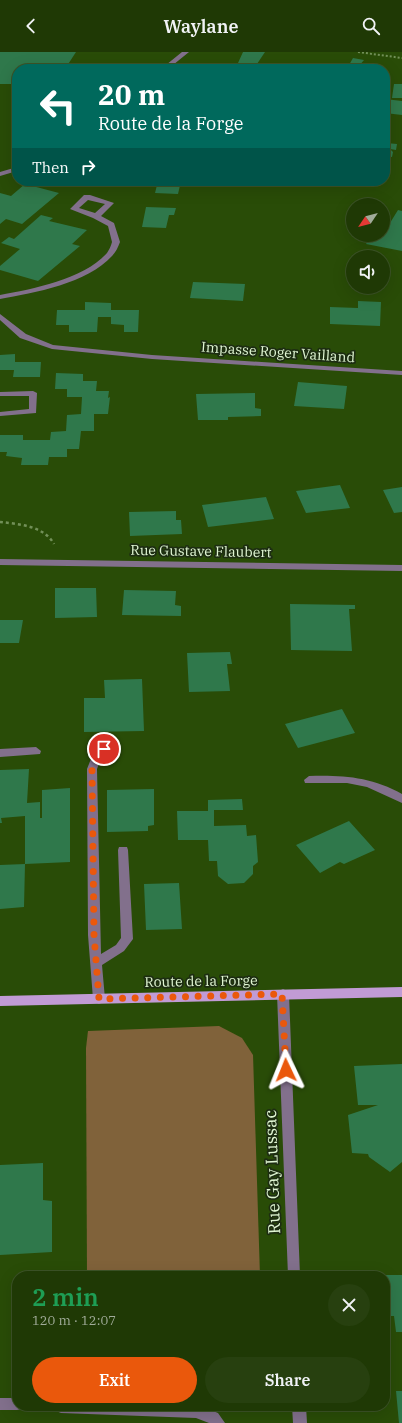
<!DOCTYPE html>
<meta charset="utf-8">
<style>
body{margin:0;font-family:"IBM Plex Serif",serif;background:#27400f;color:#f1f3f6;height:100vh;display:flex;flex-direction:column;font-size:15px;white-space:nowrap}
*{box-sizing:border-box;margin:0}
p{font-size:13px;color:#a1ac9a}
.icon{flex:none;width:22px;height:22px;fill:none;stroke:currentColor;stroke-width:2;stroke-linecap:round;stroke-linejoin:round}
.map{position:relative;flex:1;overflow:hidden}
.panel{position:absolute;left:12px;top:1219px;width:378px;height:140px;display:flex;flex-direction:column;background:#1f3905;border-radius:16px;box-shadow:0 4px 16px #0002,0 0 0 1px #3c5327}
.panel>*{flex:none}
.top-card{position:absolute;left:12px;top:12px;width:378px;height:122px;border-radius:16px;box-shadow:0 4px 16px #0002,0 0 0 1px #3c5327;background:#00695c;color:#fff;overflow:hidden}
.needle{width:26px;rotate:235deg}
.fabs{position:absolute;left:346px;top:146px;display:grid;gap:8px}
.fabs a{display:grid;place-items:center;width:44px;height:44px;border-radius:50%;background:#1f3905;box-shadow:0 4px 16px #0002,0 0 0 1px #3c5327;font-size:20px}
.pin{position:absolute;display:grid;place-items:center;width:34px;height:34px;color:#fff;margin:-17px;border:2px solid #fff;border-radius:50%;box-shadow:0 1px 4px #0007}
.me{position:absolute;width:44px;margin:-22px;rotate:358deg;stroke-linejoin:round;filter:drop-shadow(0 0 3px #0008)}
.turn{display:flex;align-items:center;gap:14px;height:84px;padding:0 20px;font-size:18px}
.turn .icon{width:52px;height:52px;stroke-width:2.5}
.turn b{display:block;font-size:28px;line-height:34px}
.then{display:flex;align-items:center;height:38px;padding:0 20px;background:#0003;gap:8px;font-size:15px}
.round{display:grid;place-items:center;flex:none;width:42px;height:42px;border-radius:21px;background:#27400f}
.headline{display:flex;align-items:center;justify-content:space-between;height:68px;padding:0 20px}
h1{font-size:24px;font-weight:600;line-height:30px;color:#1e9e55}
.cta{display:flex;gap:8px;margin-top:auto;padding:8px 20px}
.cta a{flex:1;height:46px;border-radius:24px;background:#ea580c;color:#fff;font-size:16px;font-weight:600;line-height:46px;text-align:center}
.cta a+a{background:#27400f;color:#f1f3f6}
header{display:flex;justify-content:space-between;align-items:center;height:52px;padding:0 20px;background:#1f3905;font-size:18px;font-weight:600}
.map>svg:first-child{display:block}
.green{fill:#80623a}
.building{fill:#2f784b}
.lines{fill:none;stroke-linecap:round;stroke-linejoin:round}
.path-far1{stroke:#729058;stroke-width:2;stroke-dasharray:2 2;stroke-linecap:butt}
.path{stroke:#729058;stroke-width:2.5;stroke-dasharray:3 3;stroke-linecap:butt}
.minor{fill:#82708c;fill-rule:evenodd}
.major{fill:#c19bd5;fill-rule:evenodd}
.route{stroke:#ea580c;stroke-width:7;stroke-dasharray:0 12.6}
.labels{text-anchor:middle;stroke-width:3.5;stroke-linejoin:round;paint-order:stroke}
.street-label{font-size:14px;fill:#e0f6d3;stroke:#1d2d12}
.near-street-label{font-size:17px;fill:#e0f6d3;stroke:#1d2d12}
</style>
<header><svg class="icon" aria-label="back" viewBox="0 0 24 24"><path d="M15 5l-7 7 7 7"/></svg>Waylane<svg class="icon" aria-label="search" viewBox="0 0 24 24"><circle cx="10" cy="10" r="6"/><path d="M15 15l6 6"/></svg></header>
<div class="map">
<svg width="402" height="1371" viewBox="0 0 402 1371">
<rect width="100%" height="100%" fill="#294c07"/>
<!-- green -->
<path class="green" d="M219,974L242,986L253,1003L260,1224H87L86,996L88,979Z"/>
<!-- building -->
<path class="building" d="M0,0H76L65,17H17V32H0Z
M243,0H265L257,12L238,11Z
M353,6L364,8L359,14L349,13Z
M394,32H402V46H392Z
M385,47L402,49V63L385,61Z
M385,76L391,77L389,88H387L386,91L397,92L396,98L390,97L393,100L392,105L385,104Z
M158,129H181L178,142L155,141Z
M25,132L59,141L22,172L6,167L0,172V141L11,144Z
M146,155L176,156L174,163H169L166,176L142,175Z
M398,158L402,159V199L366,192L372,183H383V179H385Z
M41,163L53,166L49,169L87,178L72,192L80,194L38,229L0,218V214L20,197L1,191L9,185L14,187Z
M193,230L245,232L243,249L190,246Z
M358,249L381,250L380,274L330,272V255L358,256Z
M85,250L111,251V258H139L138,280H124V273L111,272V265H98L97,280H69V273H56L57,258H85Z
M15,302V310H41L40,325H13L14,318H0V303Z
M56,321L83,322V329H97L96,339H109L108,346L110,345L108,362H94V379H81L79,397H67V405H49L48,413H21L22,406L6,404L7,400H0V383H23V388H50L51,380L66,379L67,363L81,362L82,345H67V337H55Z
M298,330L347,334L344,357L294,354Z
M255,341V356L261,357V364L228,365V368H198L196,342Z
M340,433L350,456L306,461L296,439Z
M402,435V460L394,461L383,438Z
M266,445L274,467L208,475L202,453Z
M176,459V468H181L182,482L130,484L129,460Z
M55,536H96L97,565L55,566Z
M124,538L176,539L175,553L181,554V564L122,563Z
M290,552L355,553V557H349L352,599L291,598Z
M0,568H23L19,591H0Z
M230,600L232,612H227L230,639L189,640L187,601Z
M142,627L144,679L84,680V646H105L104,628Z
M342,657L355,681L298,696L285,672Z
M29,717L27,751L40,750V766H42V738L70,736V810L25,812V764L1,766L2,771H0V718Z
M154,737V773L148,774V779L107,780V738Z
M242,747L243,758H214V774L246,773L247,784L256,783L258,810L253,814V822L244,831L228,832L218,824L217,809H209L208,788H178L177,759H208V748Z
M349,769L375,798L344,812L340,810L320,821L296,793Z
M25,812L24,855L0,857V813Z
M179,831L182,877L146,878L144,832Z
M402,1012V1110L390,1120L369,1105L368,1102L352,1101L348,1063L378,1053H358L354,1014Z
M43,1111V1148L52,1149V1200L0,1203V1113Z
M385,1223H402V1280H396L394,1264H385Z
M396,1339H402V1371H399Z"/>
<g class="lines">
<!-- path-far1 -->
<path class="path-far1" d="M358,0L402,6"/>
<!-- path -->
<path class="path" d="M0,470C19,472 44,474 54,492"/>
<!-- minor -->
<path class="minor" d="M182,0H189L168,17H161Z
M17,115V119L0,124V120Z
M84,143H90L114,151L101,164L114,171L120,190C118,195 116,200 112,204C88,231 34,241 0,247V243C33,237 84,227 107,201C109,198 111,194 112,190L108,174L93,166L70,157ZM88,148L105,152L95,161L79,156Z
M0,262L26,282L53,293L152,303L402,319V323L152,307L52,297L20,286L0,268Z
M33,339L37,341L36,361L0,364V360L29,357V344H0V340Z
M0,507L402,513V519L0,513Z
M104,693L109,697L100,709L97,717L101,902L116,893L121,886L118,798L119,795H127L128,798L133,887L124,899L102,913L105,947L103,950L99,952L95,950L93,947L88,883L87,717C90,709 95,696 104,693Z
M36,695L41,699L40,702L0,705V697Z
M309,724C343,723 372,725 402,742V751L367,735L347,731H305L304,728Z
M283,937L287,939L289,942L300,1224H288L277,942L279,939Z
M0,1346H17V1354H23L22,1357L17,1358H0Z
M54,1354H200L218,1361L225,1371H209L196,1366L61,1361L56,1359Z
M292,1354H306L307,1371H293Z"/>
<!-- major -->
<path class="major" d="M402,935V945L0,954V944Z"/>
</g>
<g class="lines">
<!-- route -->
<path class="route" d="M104,697L96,708L92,717L94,883L99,947L282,942L286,1018"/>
</g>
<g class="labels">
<!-- street labels -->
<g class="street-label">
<text transform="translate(278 300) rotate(4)" y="5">Impasse Roger Vailland</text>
<text transform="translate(201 499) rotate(1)" y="5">Rue Gustave Flaubert</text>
<text transform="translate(201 929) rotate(-1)" y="5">Route de la Forge</text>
</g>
<!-- near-street labels -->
<g class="near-street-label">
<text transform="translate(272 1120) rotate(-92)" y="6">Rue Gay Lussac</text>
</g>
</g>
</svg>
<div class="fabs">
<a><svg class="needle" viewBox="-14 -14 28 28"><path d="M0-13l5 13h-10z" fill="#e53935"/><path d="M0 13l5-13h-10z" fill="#a1ac9a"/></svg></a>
<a><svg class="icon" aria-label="sound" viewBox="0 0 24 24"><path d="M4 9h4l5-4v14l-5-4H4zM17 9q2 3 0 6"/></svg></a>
</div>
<div class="pin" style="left:104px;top:697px;background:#d93025"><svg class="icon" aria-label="arrive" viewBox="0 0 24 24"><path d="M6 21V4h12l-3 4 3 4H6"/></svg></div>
<svg class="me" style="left:286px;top:1018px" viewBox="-20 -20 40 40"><path d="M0-17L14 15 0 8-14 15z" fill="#ea580c" stroke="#fff" stroke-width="4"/></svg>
<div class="top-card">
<div class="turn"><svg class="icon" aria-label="left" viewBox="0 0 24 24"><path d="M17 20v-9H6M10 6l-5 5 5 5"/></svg><div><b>20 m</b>Route de la Forge</div></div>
<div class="then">Then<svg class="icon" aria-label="right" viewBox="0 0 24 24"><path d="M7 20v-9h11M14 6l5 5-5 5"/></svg></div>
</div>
<section class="panel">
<div class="headline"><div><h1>2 min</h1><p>120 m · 12:07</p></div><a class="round"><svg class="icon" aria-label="close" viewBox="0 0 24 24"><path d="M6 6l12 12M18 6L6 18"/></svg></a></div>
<div class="cta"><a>Exit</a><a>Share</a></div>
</section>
</div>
